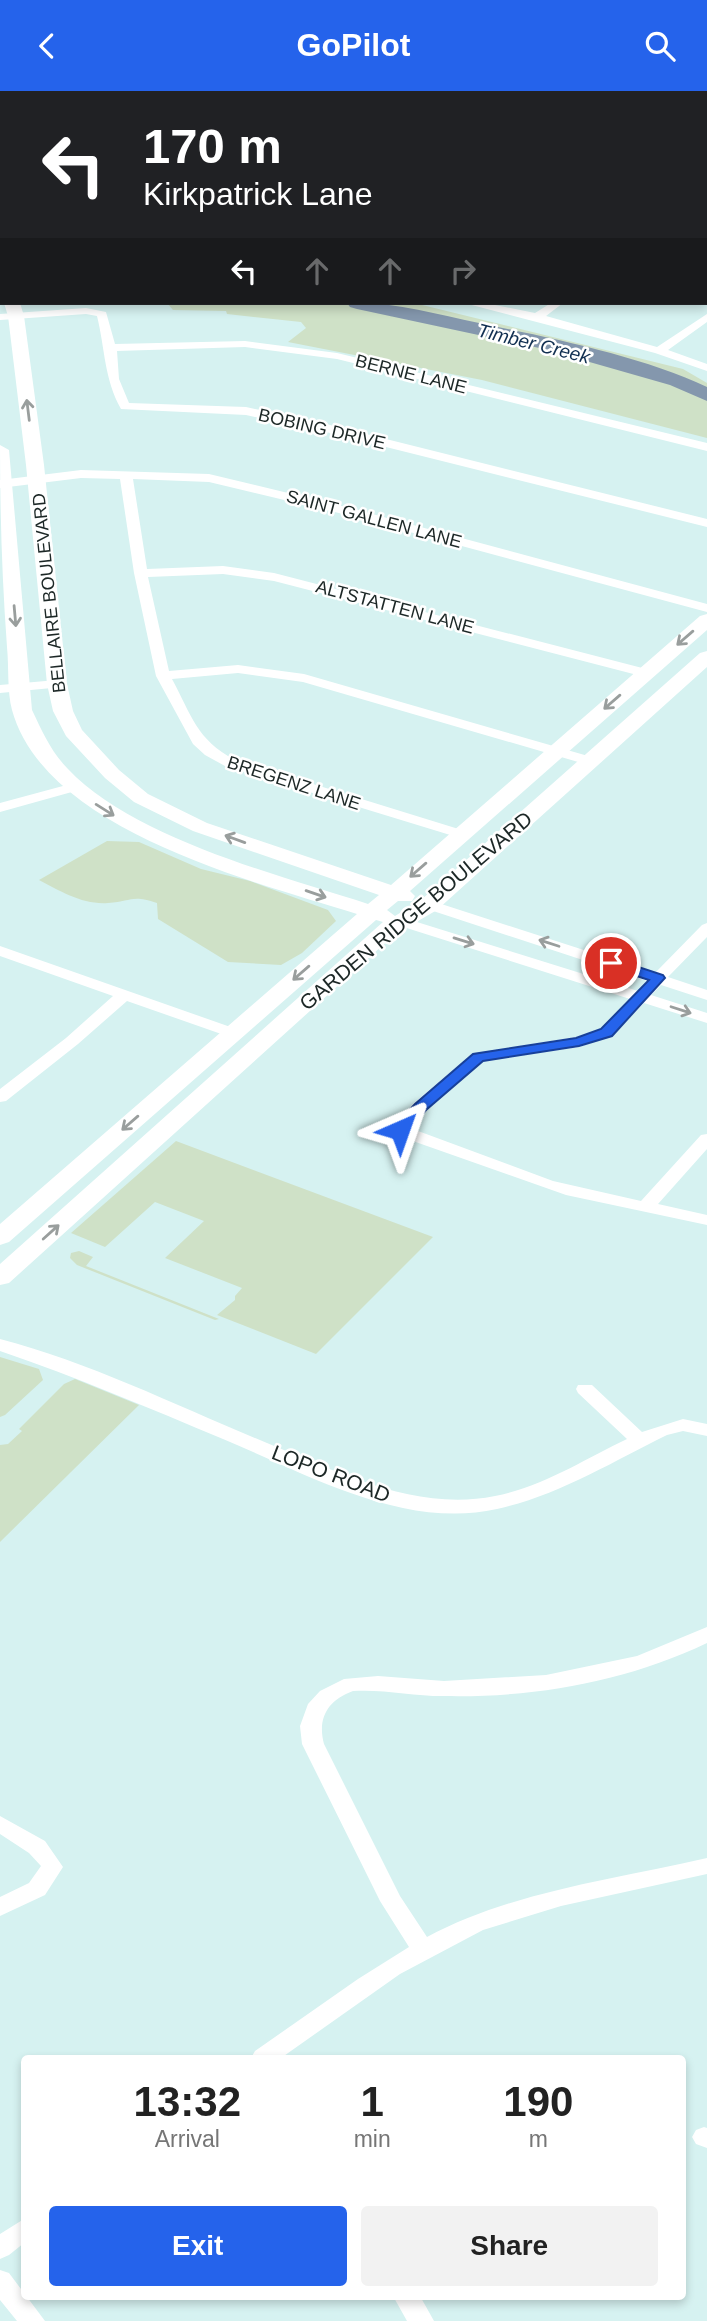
<!DOCTYPE html>
<style>
body{margin:0;font-family:Arial,sans-serif;background:#f2f2f2;color:#222;height:100vh;display:flex;flex-direction:column;font-size:26px;white-space:nowrap}
*{box-sizing:border-box;margin:0}
p{font-size:23px;color:#767676}
.icon{flex:none;width:38px;height:38px;fill:none;stroke:currentColor;stroke-width:2;stroke-linecap:round;stroke-linejoin:round}
.map{position:relative;flex:1;overflow:hidden}
.side{position:absolute;left:21px;top:1964px;width:665px;height:245px;display:flex;flex-direction:column;background:#fff;border-radius:7px;box-shadow:0 4px 10px #0003}
.side>*{flex:none}
.guide{position:absolute;left:0px;top:0px;width:707px;height:214px;box-shadow:0 4px 10px #0003;background:#202124;color:#fff;overflow:hidden}
.pin{position:absolute;display:grid;place-items:center;width:60px;height:60px;color:#fff;margin:-30px;border:4px solid #fff;border-radius:50%;box-shadow:0 2px 7px #0007}
.me{position:absolute;width:77px;margin:-38px;rotate:43deg;stroke-linejoin:round;filter:drop-shadow(0 0 5px #0008)}
.turn{display:flex;align-items:center;gap:24px;height:147px;padding:0 28px;font-size:32px}
.turn .icon{width:91px;height:91px;stroke-width:2.5}
.turn b{display:block;font-size:49px;line-height:60px}
.lanes{display:flex;align-items:center;height:66px;padding:0 28px;background:#0003;justify-content:center;gap:35px;direction:ltr}
.lanes .off{opacity:.35}
.eta{display:flex;justify-content:space-evenly;align-items:center;height:119px;text-align:center}
.eta b{font-size:42px;font-weight:800;line-height:49px}
.cta{display:flex;gap:14px;margin-top:auto;padding:14px 28px}
.cta a{flex:1;height:80px;border-radius:7px;background:#2563eb;color:#fff;font-size:28px;font-weight:800;line-height:80px;text-align:center}
.cta a+a{background:#f2f2f2;color:#222}
header{display:flex;justify-content:space-between;align-items:center;height:91px;padding:0 28px;background:#2563eb;color:#fff;font-size:32px;font-weight:800}
.map>svg:first-child{display:block}
.green{fill:#cfe1c7}
.lines{fill:none;stroke-linecap:round;stroke-linejoin:round}
.river{fill:#8497ad;fill-rule:evenodd}
.street{fill:#fff;fill-rule:evenodd}
.secondary{fill:#fff;fill-rule:evenodd}
.oneway{stroke:#999e9d}
.route{fill:#2563eb;stroke:#184099;stroke-width:2}
.labels{text-anchor:middle;stroke-width:5;stroke-linejoin:round;paint-order:stroke}
.far-street-label{font-size:18px;fill:#1c2726;stroke:#fff}
.far-water-label{font-size:19px;font-style:italic;fill:#112f51;stroke:#fff}
.street-label{font-size:21px;fill:#1c2726;stroke:#fff}
</style>
<header><svg class="icon" aria-label="back" viewBox="0 0 24 24"><path d="M15 5l-7 7 7 7"/></svg>GoPilot<svg class="icon" aria-label="search" viewBox="0 0 24 24"><circle cx="10" cy="10" r="6"/><path d="M15 15l6 6"/></svg></header>
<div class="map">
<svg width="707" height="2230" viewBox="0 0 707 2230">
<rect width="100%" height="100%" fill="#d6f2f1"/>
<!-- green -->
<path class="green" d="M167,212H414L683,278L707,292V347L482,289L288,251L306,237L301,231L227,223L226,220L173,219Z
M107,750L139,751L201,778L250,790L328,819L336,830L302,862L281,874L228,871L158,828L157,812C131,803 131,811 108,812C83,814 60,800 39,789Z
M176,1050L433,1146L316,1263L217,1224L235,1209V1205L242,1197L165,1167L204,1130L155,1111L105,1156L71,1142Z
M79,1160L93,1166L86,1175L219,1228L215,1229L77,1174L70,1167L71,1162Z
M0,1266L39,1278L43,1289L5,1324L0,1326Z
M75,1288L139,1314L0,1451V1354L8,1353L22,1340L19,1338L64,1293Z"/>
<g class="lines">
<!-- river -->
<path class="river" d="M67,0H85V2H67Z
M0,68H2L0,81Z
M0,94L2,95V107L0,106Z
M347,212C392,210 435,223 479,232C551,247 641,265 707,296V310L670,294L544,258L357,218L350,216Z"/>
<!-- street -->
<path class="street" d="M195,0H207L193,2Z
M321,0H334L319,2Z
M488,0H502L486,2Z
M707,0V5L705,2H701Z
M705,18H707V24H705Z
M705,79H707V85H705Z
M705,104H707L705,111Z
M464,212H485L535,222L551,212H563L546,225L657,256L707,223V231L668,259L707,273V280L655,262Z
M86,217L106,221L115,253L245,250L337,262L707,352V360L337,268L245,256L117,260L119,288L129,312L246,316L326,333L707,428V436L326,341L246,324L121,318C104,288 105,257 97,225L86,223L0,229V223Z
M81,379L209,383L350,417L707,513V521L343,423L209,391L133,388L147,478L223,475L274,482L650,579V585L645,586L274,490L223,483L148,486L169,580L238,574L304,583L595,667L597,670L595,673H585L303,591L238,582L172,588C192,625 196,648 235,669L465,740L467,743L465,746L460,747L225,675L205,664L193,653L156,585L134,482L120,388L81,387L0,397V389Z
M57,589L62,590V596L0,602V594Z
M74,692L81,696L79,699L0,721V712Z
M429,809L655,882L702,834L707,832V846L668,886L707,899V909L661,894L651,904L707,922V932L644,912L612,945L579,956L483,970L426,1020L410,1037L553,1090L641,1110L701,1044L707,1043V1058L658,1113L707,1124V1134L566,1104L393,1043L391,1039L393,1035L414,1012L472,963L576,946L600,939L630,908L394,833L391,830L394,827H404L638,900L647,890L424,817L421,814L424,811Z
M0,855L239,939L241,942L233,947L227,945L127,910L78,953L6,1010L0,1011V998L66,947L113,905L0,865Z
M0,1248C92,1272 179,1316 267,1352C339,1381 415,1421 495,1405C542,1396 585,1368 627,1348L578,1302L576,1298L578,1294H592L642,1341L683,1328L707,1333V1345L683,1340L667,1344C612,1371 557,1405 497,1418C403,1439 307,1383 223,1348C149,1317 76,1286 0,1260Z
M707,1536V1552C625,1591 534,1607 443,1605C413,1605 383,1598 353,1600C328,1609 317,1627 324,1653L400,1805L427,1846C513,1800 613,1789 707,1767V1783L561,1815L483,1839L400,1883L281,1967H251L255,1960L358,1888L409,1856L380,1810L302,1653L300,1635L308,1613L320,1600L344,1588L378,1585L444,1590L546,1584L637,1565Z
M0,1725L45,1750L63,1776L45,1804L0,1825V1806L29,1792L41,1775L29,1762L0,1743Z
M704,2036L707,2037V2057L696,2053L692,2046L696,2039Z
M24,2128V2152L9,2164L0,2168V2143Z
M0,2179L9,2182L45,2230H17L0,2209Z
M393,2205H420L434,2230H407Z"/>
<!-- secondary -->
<path class="secondary" d="M0,0H15L2,2V5Z
M0,184L2,185V196L0,195Z
M4,212H20L24,225L44,374L67,593L73,620L82,639L119,679L148,703L207,732L391,794L700,525L707,523V539L410,800L415,805L412,810H398L387,819L395,825L421,809L700,562L707,560V576L437,819L394,844L9,1192L0,1194V1173L383,831L376,829L9,1151L0,1154V1133L357,823C252,790 45,739 12,619C7,600 9,576 7,556C2,488 0,422 0,354L9,359L32,619C42,640 51,661 68,678C133,747 278,784 368,813L379,804L193,740L134,711L105,687L66,645L53,620L47,593L26,374L8,225Z"/>
</g>
<!-- one-way arrows -->
<defs><path id="oneway-shaft" d="M-6 0H5M1.5-3L5.5 0L1.5 3" fill="none" stroke-width="1.6" stroke-linecap="round" stroke-linejoin="round" transform="scale(1.75)"/></defs>
<g class="oneway">
<use href="#oneway-shaft" transform="translate(28 319) rotate(-97)"/>
<use href="#oneway-shaft" transform="translate(15 525) rotate(85)"/>
<use href="#oneway-shaft" transform="translate(685 547) rotate(139)"/>
<use href="#oneway-shaft" transform="translate(612 611) rotate(139)"/>
<use href="#oneway-shaft" transform="translate(105 719) rotate(32)"/>
<use href="#oneway-shaft" transform="translate(235 748) rotate(-160)"/>
<use href="#oneway-shaft" transform="translate(418 779) rotate(139)"/>
<use href="#oneway-shaft" transform="translate(316 803) rotate(19)"/>
<use href="#oneway-shaft" transform="translate(464 850) rotate(17)"/>
<use href="#oneway-shaft" transform="translate(549 852) rotate(-162)"/>
<use href="#oneway-shaft" transform="translate(301 882) rotate(139)"/>
<use href="#oneway-shaft" transform="translate(681 919) rotate(18)"/>
<use href="#oneway-shaft" transform="translate(130 1032) rotate(139)"/>
<use href="#oneway-shaft" transform="translate(51 1141) rotate(-42)"/>
</g>
<!-- route -->
<path class="route" d="M611,867L663,884L665,887L612,945L579,955L483,970L426,1019L405,1042H394L392,1039L394,1036L415,1013L473,963L576,947L601,938L649,889L605,875L603,872Z"/>
<g class="labels">
<!-- far-street labels -->
<g class="far-street-label">
<text transform="translate(411 283) rotate(14)" y="6">BERNE LANE</text>
<text transform="translate(322 338) rotate(13)" y="6">BOBING DRIVE</text>
<text transform="translate(374 428) rotate(15)" y="6">SAINT GALLEN LANE</text>
<text transform="translate(49 502) rotate(-96)" y="6">BELLAIRE BOULEVARD</text>
<text transform="translate(395 516) rotate(15)" y="6">ALTSTATTEN LANE</text>
<text transform="translate(294 692) rotate(18)" y="6">BREGENZ LANE</text>
</g>
<!-- far-water labels -->
<g class="far-water-label">
<text transform="translate(534 252) rotate(14)" y="7">Timber Creek</text>
</g>
<!-- street labels -->
<g class="street-label">
<text transform="translate(416 820) rotate(-40)" y="7">GARDEN RIDGE BOULEVARD</text>
<text transform="translate(331 1383) rotate(21)" y="7">LOPO ROAD</text>
</g>
</g>
</svg>
<div class="pin" style="left:611px;top:872px;background:#d93025"><svg class="icon" aria-label="arrive" viewBox="0 0 24 24"><path d="M6 21V4h12l-3 4 3 4H6"/></svg></div>
<svg class="me" style="left:400px;top:1039px" viewBox="-20 -20 40 40"><path d="M0-17L14 15 0 8-14 15z" fill="#2563eb" stroke="#fff" stroke-width="4"/></svg>
<div class="guide">
<div class="turn"><svg class="icon" aria-label="left" viewBox="0 0 24 24"><path d="M17 20v-9H6M10 6l-5 5 5 5"/></svg><div><b>170 m</b>Kirkpatrick Lane</div></div>
<div class="lanes"><svg class="icon" aria-label="left" viewBox="0 0 24 24"><path d="M17 20v-9H6M10 6l-5 5 5 5"/></svg><svg class="icon off" aria-label="ahead" viewBox="0 0 24 24"><path d="M12 20V5M6 11l6-6 6 6"/></svg><svg class="icon off" aria-label="ahead" viewBox="0 0 24 24"><path d="M12 20V5M6 11l6-6 6 6"/></svg><svg class="icon off" aria-label="right" viewBox="0 0 24 24"><path d="M7 20v-9h11M14 6l5 5-5 5"/></svg></div>
</div>
<section class="side">
<div class="eta">
<div><b>13:32</b><p>Arrival</p></div>
<div><b>1</b><p>min</p></div>
<div><b>190</b><p>m</p></div>
</div>
<div class="cta"><a>Exit</a><a>Share</a></div>
</section>
</div>
